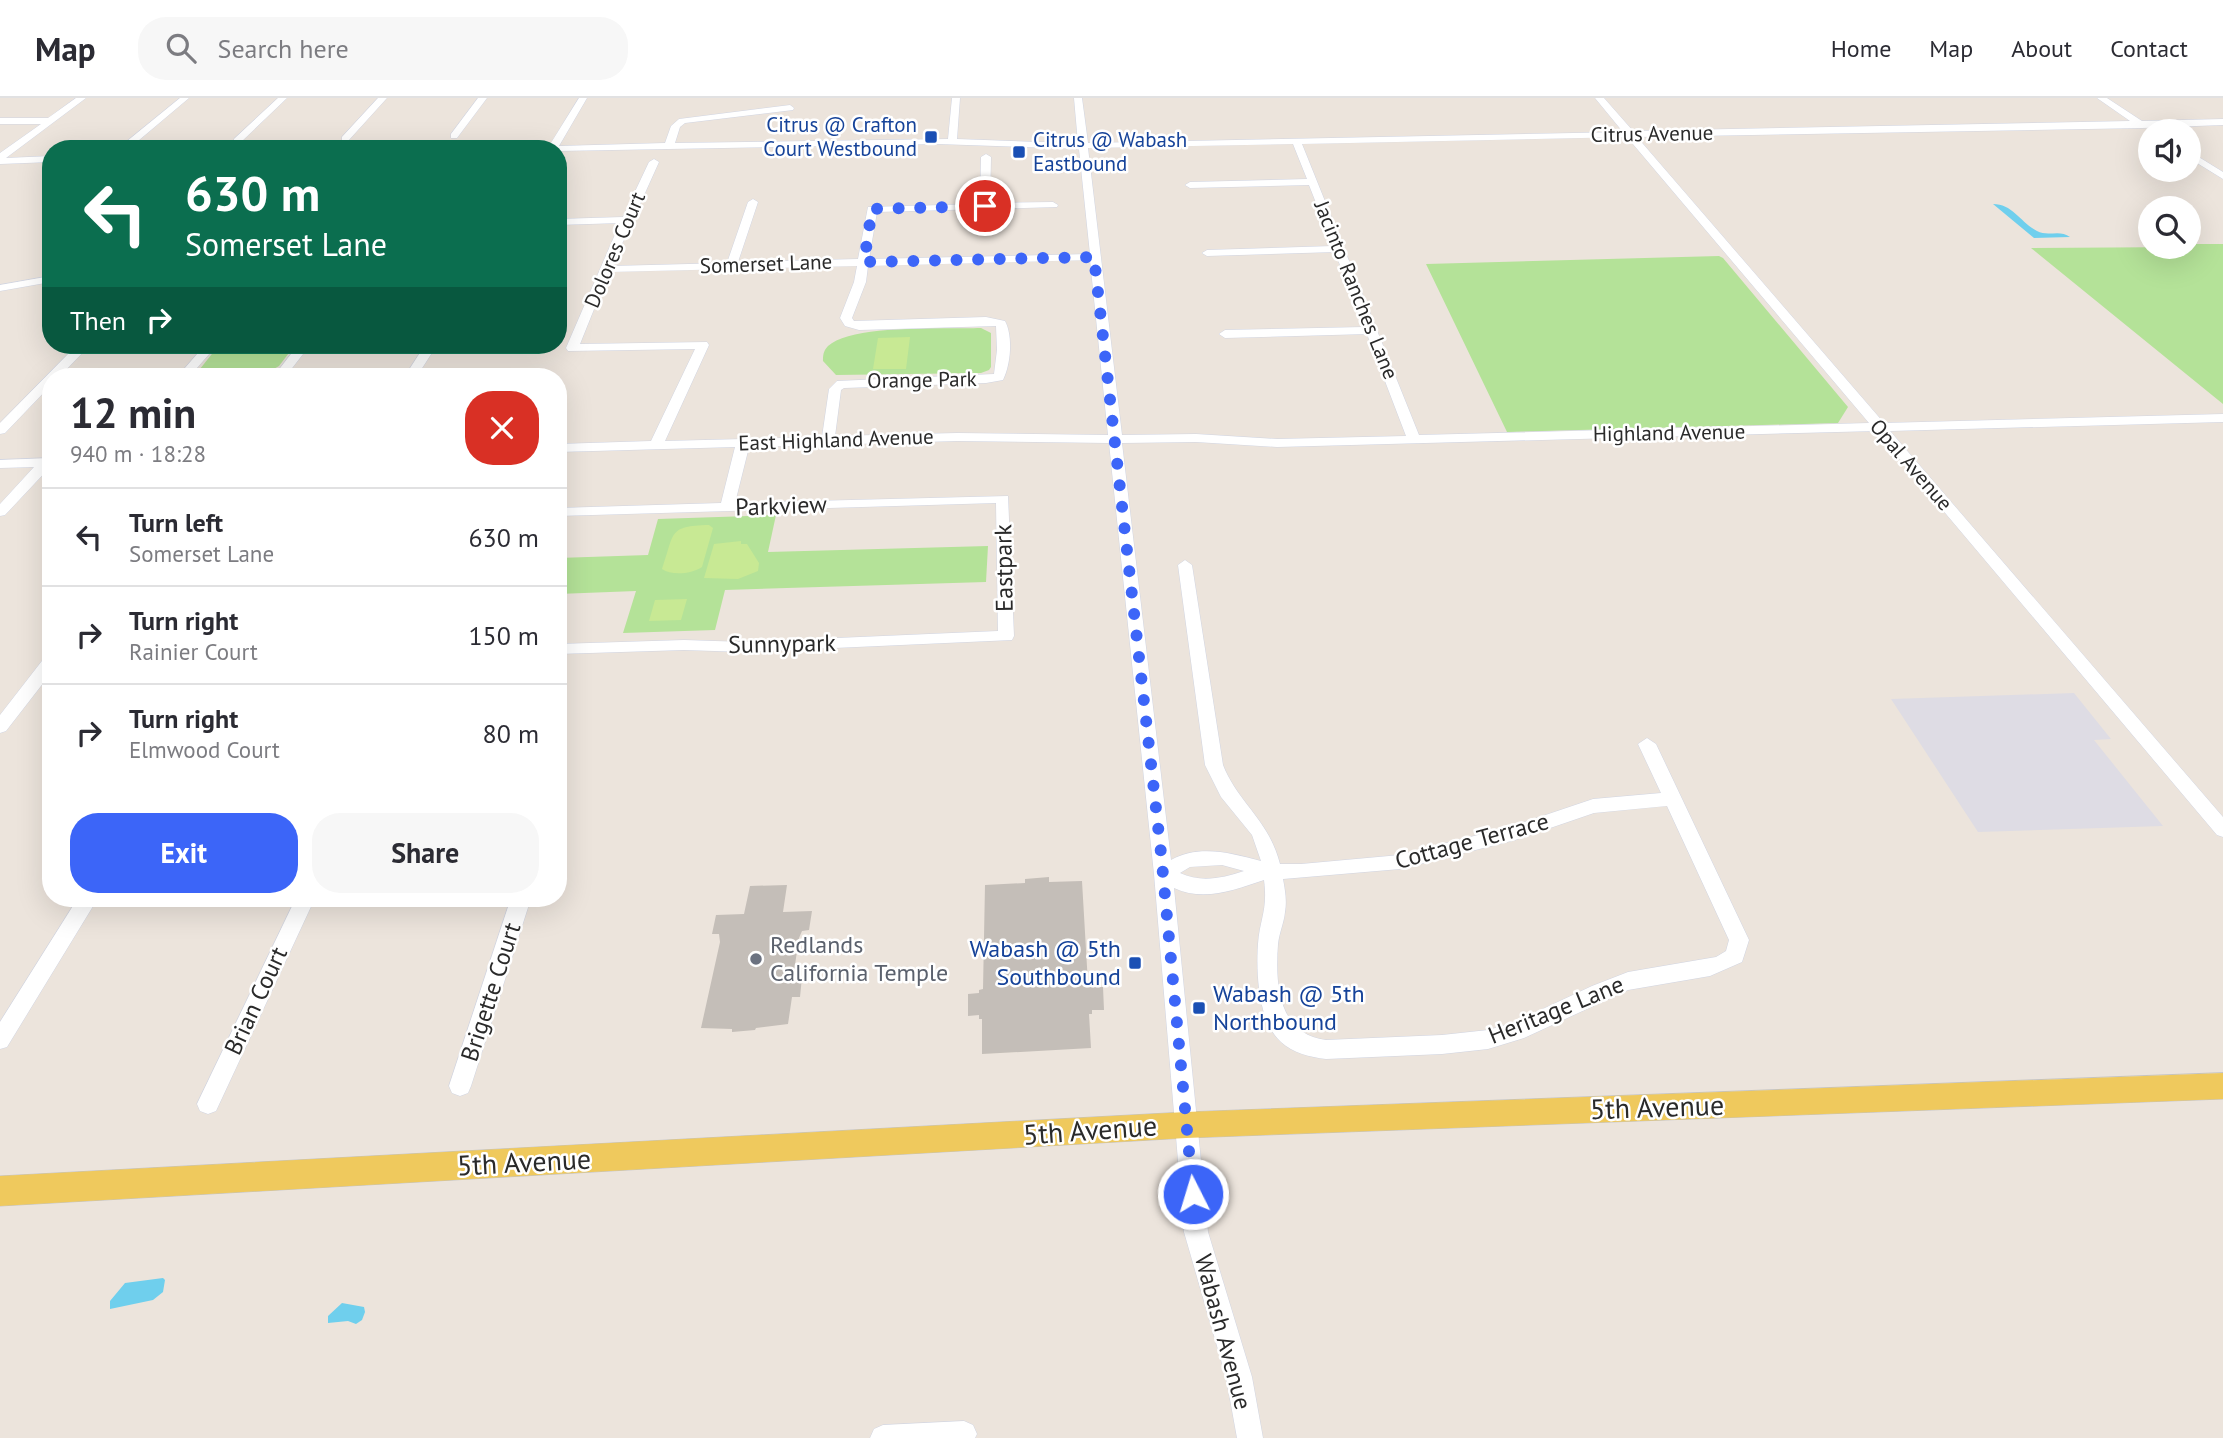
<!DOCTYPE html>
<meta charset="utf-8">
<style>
body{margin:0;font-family:"PT Sans",sans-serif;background:#f7f7f7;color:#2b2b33;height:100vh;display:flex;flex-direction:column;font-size:26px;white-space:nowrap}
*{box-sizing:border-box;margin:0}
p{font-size:23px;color:#7c7c81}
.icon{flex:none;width:38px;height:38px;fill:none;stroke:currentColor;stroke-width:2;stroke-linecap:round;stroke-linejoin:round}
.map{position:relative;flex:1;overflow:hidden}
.details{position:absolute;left:42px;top:270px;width:525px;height:539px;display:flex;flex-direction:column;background:#fff;border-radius:28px;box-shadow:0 7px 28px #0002}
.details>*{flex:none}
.banner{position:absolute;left:42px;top:42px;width:525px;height:214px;border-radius:28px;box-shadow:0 7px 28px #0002;background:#0b6e4f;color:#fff;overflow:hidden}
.tools{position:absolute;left:2138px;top:21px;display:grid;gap:14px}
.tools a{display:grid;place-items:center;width:63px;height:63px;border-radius:50%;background:#fff;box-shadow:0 7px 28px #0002;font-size:35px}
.pin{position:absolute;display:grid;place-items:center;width:60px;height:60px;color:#fff;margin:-30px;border:4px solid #fff;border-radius:50%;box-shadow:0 2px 7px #0007}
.me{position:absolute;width:77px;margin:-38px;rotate:355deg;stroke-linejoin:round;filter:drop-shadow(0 0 5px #0008)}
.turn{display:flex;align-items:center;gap:24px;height:147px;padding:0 28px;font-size:32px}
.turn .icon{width:91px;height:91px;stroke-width:2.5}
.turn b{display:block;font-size:49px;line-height:60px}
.then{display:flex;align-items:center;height:66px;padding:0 28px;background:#0003;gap:14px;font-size:26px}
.round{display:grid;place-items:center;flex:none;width:74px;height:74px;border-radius:28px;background:#f7f7f7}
.overview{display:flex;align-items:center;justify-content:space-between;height:119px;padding:0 28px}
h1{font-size:42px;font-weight:800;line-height:52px}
.action{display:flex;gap:14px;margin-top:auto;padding:14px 28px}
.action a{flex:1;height:80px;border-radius:28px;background:#3c65f8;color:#fff;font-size:28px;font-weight:800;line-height:80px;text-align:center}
.action a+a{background:#f7f7f7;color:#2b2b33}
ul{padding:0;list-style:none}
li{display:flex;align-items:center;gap:21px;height:98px;padding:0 28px;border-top:2px solid #e1e1e2}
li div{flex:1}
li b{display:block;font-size:26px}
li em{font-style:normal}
header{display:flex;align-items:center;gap:42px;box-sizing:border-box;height:98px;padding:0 35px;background:#fff;border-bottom:2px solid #e1e1e2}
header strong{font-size:33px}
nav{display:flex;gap:38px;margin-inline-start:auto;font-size:24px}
.search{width:490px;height:63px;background:#f7f7f7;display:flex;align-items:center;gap:18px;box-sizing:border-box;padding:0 24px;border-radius:28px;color:#7c7c81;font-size:26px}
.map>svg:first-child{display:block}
.industrial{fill:#dedce4}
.green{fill:#b4e298}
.pitch{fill:#c8e994}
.water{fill:#6fcfed}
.building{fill:#c4beb8}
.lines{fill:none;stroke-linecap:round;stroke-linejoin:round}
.minor-casing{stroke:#d1d5e2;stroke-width:1}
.major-casing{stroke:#c3c3c3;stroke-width:1}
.minor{fill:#fff;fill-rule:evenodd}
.major{fill:#efc95d;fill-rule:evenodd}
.route{stroke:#3c65f8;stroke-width:12;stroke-dasharray:0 21.6}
.transit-dot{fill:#1a4fb4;stroke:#fff;stroke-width:2.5}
.worship-dot{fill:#6b7280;stroke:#fff;stroke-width:2.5}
.labels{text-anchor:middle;stroke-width:5;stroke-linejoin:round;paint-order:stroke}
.far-transit-label{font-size:21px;fill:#164399;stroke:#fff;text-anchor:end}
.far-street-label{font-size:21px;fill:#2a2a2a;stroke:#fff}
.street-label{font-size:24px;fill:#2a2a2a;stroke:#fff}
.worship-label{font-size:24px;fill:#5b616d;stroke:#fff;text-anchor:start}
.transit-label{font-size:24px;fill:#164399;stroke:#fff;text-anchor:end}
.near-street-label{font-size:28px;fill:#2a2a2a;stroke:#fff}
</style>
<header>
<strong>Map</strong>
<div class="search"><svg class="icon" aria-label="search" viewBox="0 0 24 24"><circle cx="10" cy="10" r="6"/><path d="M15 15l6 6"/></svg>Search here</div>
<nav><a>Home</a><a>Map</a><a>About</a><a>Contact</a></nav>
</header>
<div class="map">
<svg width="2223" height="1340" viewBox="0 0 2223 1340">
<rect width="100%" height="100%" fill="#ece4dc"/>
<!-- industrial -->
<path class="industrial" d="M2074,595L2111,641L2094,642L2163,728L1978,734L1891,601Z"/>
<!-- green -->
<path class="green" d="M2189,146H2223V306L2031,150L2189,149Z
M1719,158L1723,160L1848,309L1838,325L1507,334L1426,166Z
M981,230L991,235V269L989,272L981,275L836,277L823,263C823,258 823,253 828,248C851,226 947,231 981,230Z
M219,247H295L279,268L265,276L204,278L196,276Z
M776,417L768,454L988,448L986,484L725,492L715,532L623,535L636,493L558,496V460L648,457L658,421Z"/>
<!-- pitch -->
<path class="pitch" d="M910,239L906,271H873L878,240Z
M709,427L713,430L702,469C691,476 672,478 662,471C675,435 667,428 709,427Z
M741,443V446H747L759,465L758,473L738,481L704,480L714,446Z
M687,501L681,522L649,523L655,502Z"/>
<!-- water -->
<path class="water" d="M1993,106C2013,106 2021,125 2037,133C2048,139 2060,131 2070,139L2034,140Z
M163,1180L165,1182L163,1194L153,1202L110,1211V1203L125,1185Z
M342,1205L364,1209L365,1214L362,1222L356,1226L348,1223L328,1225V1218Z"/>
<!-- building -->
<path class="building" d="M1049,779V784L1082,783L1088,886H1091L1092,889H1103L1104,912H1092V916H1089L1091,950L982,956V921H979V917L968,918V896L979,895V892L983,891L985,787L1025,785V781Z
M787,787L783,814L812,813L809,832L802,833L799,840L793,880L802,879L800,899H792L788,926L756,930L755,932L732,934V931L701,930L720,844L719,836H712L716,817L744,816L750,788Z"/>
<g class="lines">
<defs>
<path id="minor" d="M76,0H86L6,60L51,58V64L0,66V55L41,26H0V20H48Z
M180,0H189L132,48H126V44Z
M278,0H287L240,45H234V41Z
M378,0H387L348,43H342V39Z
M478,0H487L457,40H451V36Z
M579,0H587L559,48L665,45L671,28L679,21L790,7L794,10L793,12L685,25L680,29L675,45L948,41L952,0H960L957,41L1068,45H1078L1074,0H1082L1088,45L1623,34L1595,0H1604L1633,33L2130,23L2097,0H2107L2142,23L2223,21V27L2142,30L1637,39L1884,325L2223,316V324L1890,333L2223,719V739L2217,737L1876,333L1277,349L1196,344L1122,345L1171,762C1199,746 1231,755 1261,763L1252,737L1221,699L1205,667L1178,467L1185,462L1192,467L1223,667C1238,705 1269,722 1280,766H1301L1400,757L1513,728L1593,701L1661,695L1638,646L1647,640L1656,646L1749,842L1742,864L1710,878L1628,892L1524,940L1488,951L1442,956L1326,961C1310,959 1293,955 1281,944C1258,924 1256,874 1258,846C1260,820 1268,812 1264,782C1234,792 1204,804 1174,790L1208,1134L1252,1279L1263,1340H1237L1226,1279L1184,1134L1154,776L1109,345L957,343L749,349L735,405L1008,398L1014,538L1012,542L745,554L684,552L558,556V546L684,542L745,544L998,533L996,405L558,418V410L721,405L735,349L558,354V346L651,343L695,251L568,253L566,250L620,125L558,127V121L623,119L649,64L654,61L659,64L612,168L727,165L748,104L753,101L758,104L738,164L858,161L868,109L980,106L981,59L986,56L991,59L990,105L1053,104L1058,107L1057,109L877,114L869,161L1090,156L1079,51L938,46L558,53V51H521L549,48ZM1627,39L1869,325L1419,337L1302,46ZM1293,46L1307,81L1190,84L1185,87L1190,90L1309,87L1333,148L1207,152L1202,155L1207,158L1335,154L1364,229L1225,232L1219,236L1225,240L1367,236L1406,338L1277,341L1196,336L1122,337L1088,50ZM1090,162L1108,337L957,335L835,338L841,292L844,290L986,285L1003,282C1011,266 1013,238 1005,223L986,219L854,223L852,220L866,184L868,168ZM857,168L854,184L840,220L845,228L859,232L996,228L997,252L994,276L837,283L829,291L822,339L665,343L709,247L707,244L580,246L609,174ZM1667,708L1729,842L1726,853L1716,859L1628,874L1592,888L1513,925L1488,932L1442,937L1326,942C1278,936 1275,886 1278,846C1279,835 1284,825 1285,814C1287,803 1285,792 1283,781L1400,771L1515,742L1594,715ZM1222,767L1244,773C1223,780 1201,785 1180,775L1190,769Z
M2189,53L2223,74V81L2189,60Z
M51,178V184L0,193V187Z
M77,247H90L60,278H51V287L5,335L0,336V325Z
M205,247H217L190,278H178Z
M298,247H310L286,278H274Z
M425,247H437L417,278H405Z
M51,360V368L5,417L0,418V406L34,369L0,370V362Z
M51,558V575L6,633L0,635V617L45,559Z
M78,800H98L7,949L0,951V924Z
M296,800H315L216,1013L208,1016L200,1013L197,1006Z
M511,800H531L471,988L468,995L460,998L452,995L449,988Z
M964,1323L973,1327L977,1336L975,1340H870L874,1331L883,1327Z"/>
<path id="major" d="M2223,975V1001L1186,1040L0,1108V1078L1186,1014Z"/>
</defs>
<!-- minor casing -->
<use href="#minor" class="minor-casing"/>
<!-- major casing -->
<use href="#major" class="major-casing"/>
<!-- minor -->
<use href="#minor" class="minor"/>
<!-- major -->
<use href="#major" class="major"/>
</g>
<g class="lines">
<!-- route -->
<path class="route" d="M985,108L872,111L864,164L1094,159L1161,755L1193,1096"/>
</g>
<!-- markers -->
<g class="transit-dot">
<rect x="924" y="32" width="14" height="14" rx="3.5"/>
<rect x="1012" y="47" width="14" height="14" rx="3.5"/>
<rect x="1128" y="858" width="14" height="14" rx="3.5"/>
<rect x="1192" y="903" width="14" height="14" rx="3.5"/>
</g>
<circle class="worship-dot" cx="756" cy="861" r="7"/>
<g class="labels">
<!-- far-transit labels -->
<g class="far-transit-label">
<text x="917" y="34">Citrus @ Crafton<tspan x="917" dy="24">Court Westbound</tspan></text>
<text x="1033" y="49" text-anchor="start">Citrus @ Wabash<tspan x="1033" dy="24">Eastbound</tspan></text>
</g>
<!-- far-street labels -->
<g class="far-street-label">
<text transform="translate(1652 36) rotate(-1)" y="7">Citrus Avenue</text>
<text transform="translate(615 152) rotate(-67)" y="7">Dolores Court</text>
<text transform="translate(766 166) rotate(-2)" y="7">Somerset Lane</text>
<text transform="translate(1356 192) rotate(68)" y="7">Jacinto Ranches Lane</text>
<text transform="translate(922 282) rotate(-1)" y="7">Orange Park</text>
<text transform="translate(1669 335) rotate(-1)" y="7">Highland Avenue</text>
<text transform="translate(836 342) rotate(-2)" y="7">East Highland Avenue</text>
<text transform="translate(1911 367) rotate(49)" y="7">Opal Avenue</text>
</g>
<!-- street labels -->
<g class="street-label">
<text transform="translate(781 408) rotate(-2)" y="8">Parkview</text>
<text transform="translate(1004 470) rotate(-91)" y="8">Eastpark</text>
<text transform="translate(782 546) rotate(-1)" y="8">Sunnypark</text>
<text transform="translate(1472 743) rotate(-15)" y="8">Cottage Terrace</text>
<text transform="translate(491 894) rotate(-72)" y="8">Brigette Court</text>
<text transform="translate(256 903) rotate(-65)" y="8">Brian Court</text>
<text transform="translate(1556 912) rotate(-22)" y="8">Heritage Lane</text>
<text transform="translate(1223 1234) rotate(75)" y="8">Wabash Avenue</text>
</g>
<!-- worship labels -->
<g class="worship-label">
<text x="770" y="855">Redlands<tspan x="770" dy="28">California Temple</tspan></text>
</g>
<!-- transit labels -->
<g class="transit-label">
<text x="1121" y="859">Wabash @ 5th<tspan x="1121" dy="28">Southbound</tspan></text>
<text x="1213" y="904" text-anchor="start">Wabash @ 5th<tspan x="1213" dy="28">Northbound</tspan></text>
</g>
<!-- near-street labels -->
<g class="near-street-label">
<text transform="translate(1657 1009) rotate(-2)" y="10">5th Avenue</text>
<text transform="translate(1090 1032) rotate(-4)" y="10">5th Avenue</text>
<text transform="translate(524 1064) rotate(-3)" y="10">5th Avenue</text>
</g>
</g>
</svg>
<div class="tools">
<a><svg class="icon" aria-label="sound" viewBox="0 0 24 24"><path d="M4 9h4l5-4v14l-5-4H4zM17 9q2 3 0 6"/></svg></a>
<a><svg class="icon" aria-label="search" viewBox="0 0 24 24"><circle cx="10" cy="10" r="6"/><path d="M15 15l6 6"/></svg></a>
</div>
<div class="pin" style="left:985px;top:108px;background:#d93025"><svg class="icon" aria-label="arrive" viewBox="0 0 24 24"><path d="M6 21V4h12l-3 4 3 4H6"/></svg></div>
<svg class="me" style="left:1193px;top:1096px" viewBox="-20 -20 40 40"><circle r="17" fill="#3c65f8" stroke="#fff" stroke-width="3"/><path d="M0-11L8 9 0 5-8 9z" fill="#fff"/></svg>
<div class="banner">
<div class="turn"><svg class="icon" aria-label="left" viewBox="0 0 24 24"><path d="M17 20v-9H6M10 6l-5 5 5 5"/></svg><div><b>630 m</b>Somerset Lane</div></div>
<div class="then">Then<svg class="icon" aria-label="right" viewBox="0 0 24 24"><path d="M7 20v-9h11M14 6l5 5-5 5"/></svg></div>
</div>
<section class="details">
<div class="overview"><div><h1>12 min</h1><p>940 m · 18:28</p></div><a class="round" style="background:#d93025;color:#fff"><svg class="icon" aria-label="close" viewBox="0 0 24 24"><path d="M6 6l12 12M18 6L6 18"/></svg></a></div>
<ul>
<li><svg class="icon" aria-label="left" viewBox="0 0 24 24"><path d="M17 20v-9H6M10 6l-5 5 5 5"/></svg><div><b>Turn left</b><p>Somerset Lane</p></div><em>630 m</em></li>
<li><svg class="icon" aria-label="right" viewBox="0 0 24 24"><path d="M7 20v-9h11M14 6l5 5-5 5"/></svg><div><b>Turn right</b><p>Rainier Court</p></div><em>150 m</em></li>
<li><svg class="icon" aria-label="right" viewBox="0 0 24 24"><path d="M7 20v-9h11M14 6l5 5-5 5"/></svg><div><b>Turn right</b><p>Elmwood Court</p></div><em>80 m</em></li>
</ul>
<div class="action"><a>Exit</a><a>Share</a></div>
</section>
</div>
